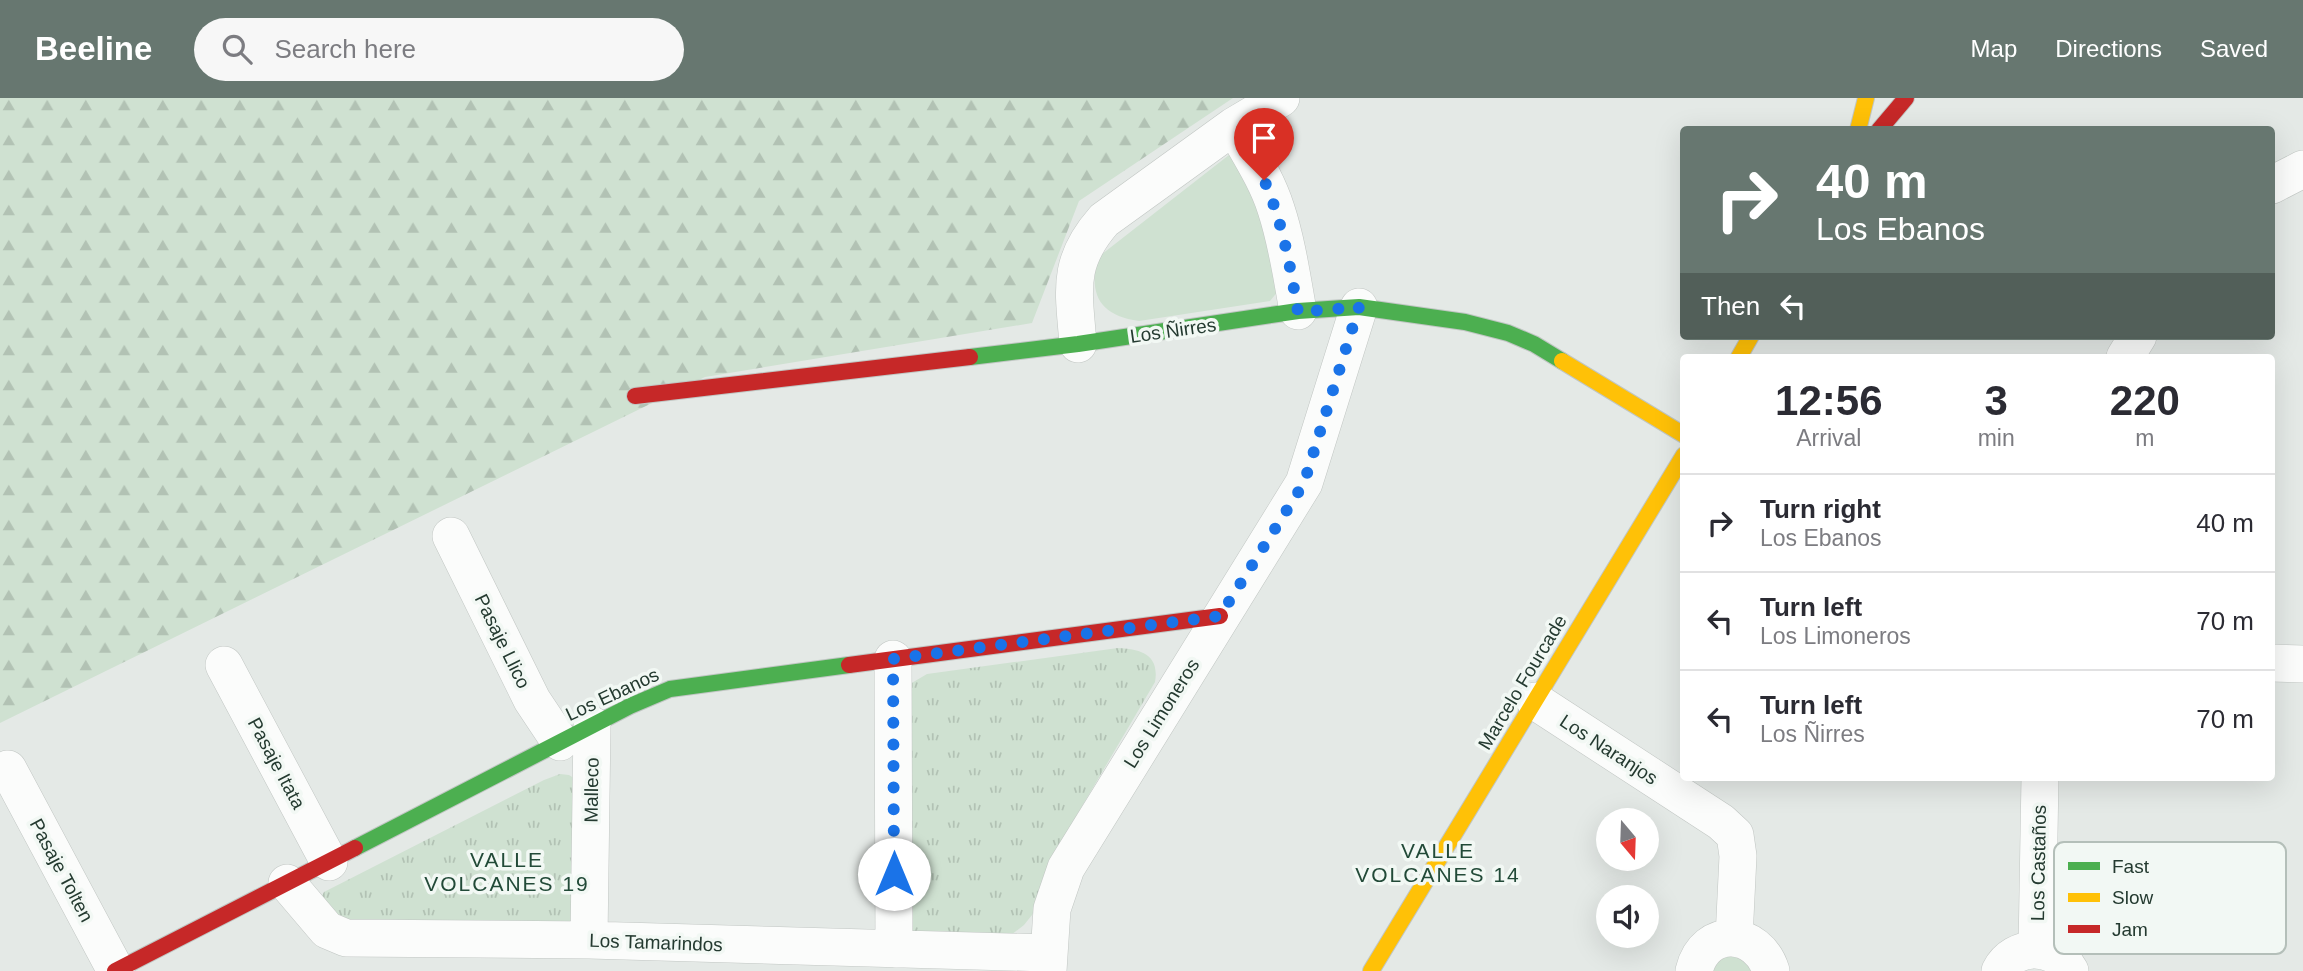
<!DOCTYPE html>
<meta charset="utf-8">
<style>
body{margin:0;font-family:Helvetica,sans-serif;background:#f7f7f7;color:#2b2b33;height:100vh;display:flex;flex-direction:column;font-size:26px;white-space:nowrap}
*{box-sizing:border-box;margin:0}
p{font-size:23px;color:#7c7c81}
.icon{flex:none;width:38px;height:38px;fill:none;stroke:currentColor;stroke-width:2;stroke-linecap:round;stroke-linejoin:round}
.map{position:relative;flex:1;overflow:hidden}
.drawer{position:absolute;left:1680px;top:256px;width:595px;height:427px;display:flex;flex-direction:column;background:#fff;border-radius:7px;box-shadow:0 7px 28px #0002}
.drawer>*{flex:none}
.guide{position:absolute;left:1680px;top:28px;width:595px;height:214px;border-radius:7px;box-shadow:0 7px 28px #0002;background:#677770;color:#fff;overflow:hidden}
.needle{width:46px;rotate:161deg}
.buttons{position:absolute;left:1596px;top:710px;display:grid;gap:14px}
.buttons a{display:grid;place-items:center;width:63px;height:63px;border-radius:50%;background:#fff;box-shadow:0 7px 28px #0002;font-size:35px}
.pin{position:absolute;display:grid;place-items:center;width:60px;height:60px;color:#fff;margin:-72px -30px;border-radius:50% 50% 50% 0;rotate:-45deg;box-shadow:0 0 7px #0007}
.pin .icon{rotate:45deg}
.me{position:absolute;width:77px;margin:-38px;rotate:0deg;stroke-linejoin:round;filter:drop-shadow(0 0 5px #0008)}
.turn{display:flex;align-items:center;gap:24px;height:147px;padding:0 21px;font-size:32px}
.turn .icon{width:91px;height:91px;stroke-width:2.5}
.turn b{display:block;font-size:49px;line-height:60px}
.then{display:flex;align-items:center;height:66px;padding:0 21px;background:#0003;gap:14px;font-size:26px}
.eta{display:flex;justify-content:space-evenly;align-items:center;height:119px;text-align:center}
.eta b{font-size:42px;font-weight:700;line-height:49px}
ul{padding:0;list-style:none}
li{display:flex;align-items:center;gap:21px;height:98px;padding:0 21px;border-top:2px solid #e1e1e2}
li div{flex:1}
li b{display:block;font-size:26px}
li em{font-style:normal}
header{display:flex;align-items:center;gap:42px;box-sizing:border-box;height:98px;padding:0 35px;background:#677770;color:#fff}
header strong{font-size:33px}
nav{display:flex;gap:38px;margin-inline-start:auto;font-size:24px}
.search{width:490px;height:63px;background:#f7f7f7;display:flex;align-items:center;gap:18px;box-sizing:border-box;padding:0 24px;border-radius:38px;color:#7c7c81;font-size:26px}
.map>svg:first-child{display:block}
.grass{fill:#cfe1d1}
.forest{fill:url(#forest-firs)}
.park{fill:url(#park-tufts)}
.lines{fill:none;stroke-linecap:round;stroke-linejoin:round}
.street-casing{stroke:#c1c6c3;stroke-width:38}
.fast-casing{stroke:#c0c6c3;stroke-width:18}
.slow-casing{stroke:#c0c6c3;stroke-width:18}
.jam-casing{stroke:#c0c6c3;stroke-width:18}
.street{stroke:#fbfcfb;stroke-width:37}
.fast{stroke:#4caf50;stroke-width:16}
.slow{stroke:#ffc107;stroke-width:16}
.jam{stroke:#c62828;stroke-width:16}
.route{stroke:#1a73e8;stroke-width:12;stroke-dasharray:0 21.6}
.labels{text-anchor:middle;stroke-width:7;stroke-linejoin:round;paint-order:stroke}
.street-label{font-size:19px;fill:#243a30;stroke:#f2f8f4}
.neighbourhood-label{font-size:21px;letter-spacing:2px;fill:#224a38;stroke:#f2f8f4}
.key{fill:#f2f8f4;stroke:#b4bfb9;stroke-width:2}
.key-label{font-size:19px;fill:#243a30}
</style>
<header>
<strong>Beeline</strong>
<div class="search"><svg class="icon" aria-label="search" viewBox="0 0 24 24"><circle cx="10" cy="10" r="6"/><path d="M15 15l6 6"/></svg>Search here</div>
<nav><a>Map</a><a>Directions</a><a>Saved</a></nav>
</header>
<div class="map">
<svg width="2303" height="873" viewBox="0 0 2303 873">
<defs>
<pattern id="forest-firs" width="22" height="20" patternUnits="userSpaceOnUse" patternTransform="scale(1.75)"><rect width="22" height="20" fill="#cfe1d1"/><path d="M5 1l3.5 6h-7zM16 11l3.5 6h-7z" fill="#b2c2b4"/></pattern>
<pattern id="park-tufts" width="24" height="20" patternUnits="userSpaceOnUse" patternTransform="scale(1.75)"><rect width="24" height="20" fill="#cfe1d1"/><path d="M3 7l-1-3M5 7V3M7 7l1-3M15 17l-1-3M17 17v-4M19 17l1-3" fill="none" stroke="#b2c2b4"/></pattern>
</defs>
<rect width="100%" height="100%" fill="#e4e9e6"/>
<!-- grass -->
<path class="grass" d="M1229,57L1242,69L1254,88L1279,192L1270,203L1139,223C1100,217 1089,198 1097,160Z
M1734,852L1758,873H1707L1709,868Z"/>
<!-- forest -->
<path class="forest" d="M0,0H1233L1079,103L1032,225L705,279L0,625Z"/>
<!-- park -->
<path class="park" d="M1118,550C1140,551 1160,556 1155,584L1051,761L1039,804L1032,817L1024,827L1011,837L909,844L910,586L927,576Z
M560,676L569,677L580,684L573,826L343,832L318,805L324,794L544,682Z"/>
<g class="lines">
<defs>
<path id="street" d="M1234,28C1249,55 1267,82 1276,111C1287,144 1292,180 1298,213
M2272,87L2303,71
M1078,246C1074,193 1066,165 1104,122L1234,28L1281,0
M2125,259L2138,238
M451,438L532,602L560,644
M893,561L894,851
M2272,565L2303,566
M224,567L329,764
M1535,603L1721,724L1735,737L1738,758L1734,840
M8,671L116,873
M287,785L327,832L346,840L589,842L1048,855
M589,842L592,627
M2037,851L2040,679
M1048,873L1052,811L1066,770L1304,385L1359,209
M1694,873C1705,827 1758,831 1771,873
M2000,873C2014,845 2055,845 2070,873"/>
<path id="fast" d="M970,259L1078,246L1298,213L1359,209L1465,224L1508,235L1534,246L1562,263
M355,750L630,608L670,591L849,567"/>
<path id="slow" d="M1858,32L1866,0
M1739,259L1751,238
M1562,263L1684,337
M1371,873L1684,357"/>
<path id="jam" d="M1879,32L1906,0
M635,298L970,259
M849,567L1220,518
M115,873L355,750"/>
</defs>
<!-- street casing -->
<use href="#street" class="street-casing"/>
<!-- fast casing -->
<use href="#fast" class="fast-casing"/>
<!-- slow casing -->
<use href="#slow" class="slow-casing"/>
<!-- jam casing -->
<use href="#jam" class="jam-casing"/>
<!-- street -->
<use href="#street" class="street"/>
<!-- fast -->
<use href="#fast" class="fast"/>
<!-- slow -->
<use href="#slow" class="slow"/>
<!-- jam -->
<use href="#jam" class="jam"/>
</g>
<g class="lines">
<!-- route -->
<path class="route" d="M894,776L893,561L1220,518L1304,385L1359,209L1298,214C1290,168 1283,125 1264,82"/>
</g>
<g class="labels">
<!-- street labels -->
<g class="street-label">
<text transform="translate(1173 232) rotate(-8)" y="7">Los Ñirres</text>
<text transform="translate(503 543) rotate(64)" y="7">Pasaje Llico</text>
<text transform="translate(1522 584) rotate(-59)" y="7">Marcelo Fourcade</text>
<text transform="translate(612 596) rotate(-25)" y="7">Los Ebanos</text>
<text transform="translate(1161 615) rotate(-58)" y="7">Los Limoneros</text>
<text transform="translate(1609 651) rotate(33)" y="7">Los Naranjos</text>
<text transform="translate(277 665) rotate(62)" y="7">Pasaje Itata</text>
<text transform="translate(591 692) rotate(-89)" y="7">Malleco</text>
<text transform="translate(2038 765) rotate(-89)" y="7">Los Castaños</text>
<text transform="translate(62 772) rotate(62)" y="7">Pasaje Tolten</text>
<text transform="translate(656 844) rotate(2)" y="7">Los Tamarindos</text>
</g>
<!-- neighbourhood labels -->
<g class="neighbourhood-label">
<text x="1438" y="760">VALLE<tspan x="1438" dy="24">VOLCANES 14</tspan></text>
<text x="507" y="769">VALLE<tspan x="507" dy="24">VOLCANES 19</tspan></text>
</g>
</g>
<!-- legend -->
<rect x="2054" y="744" width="232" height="112" rx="10" class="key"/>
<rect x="2068" y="764" width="32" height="8" fill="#4caf50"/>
<rect x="2068" y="795" width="32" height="9" fill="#ffc107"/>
<rect x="2068" y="827" width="32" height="8" fill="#c62828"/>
<g class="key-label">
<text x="2112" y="775">Fast</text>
<text x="2112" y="806">Slow</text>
<text x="2112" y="838">Jam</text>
</g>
</svg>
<div class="buttons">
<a><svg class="needle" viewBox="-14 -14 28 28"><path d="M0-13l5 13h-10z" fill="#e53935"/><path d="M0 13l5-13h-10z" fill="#7c7c81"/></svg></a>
<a><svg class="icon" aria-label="sound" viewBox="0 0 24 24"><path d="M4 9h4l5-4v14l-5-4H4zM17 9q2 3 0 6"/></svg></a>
</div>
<div class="pin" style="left:1264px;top:82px;background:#d93025"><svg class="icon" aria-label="arrive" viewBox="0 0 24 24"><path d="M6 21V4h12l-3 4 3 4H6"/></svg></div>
<svg class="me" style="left:894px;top:776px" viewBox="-20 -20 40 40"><circle r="19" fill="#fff"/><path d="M0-13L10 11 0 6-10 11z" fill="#1a73e8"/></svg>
<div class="guide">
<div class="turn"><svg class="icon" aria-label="right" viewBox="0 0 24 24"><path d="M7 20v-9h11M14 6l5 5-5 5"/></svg><div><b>40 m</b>Los Ebanos</div></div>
<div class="then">Then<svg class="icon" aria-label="left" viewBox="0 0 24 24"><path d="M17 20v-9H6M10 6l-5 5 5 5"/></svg></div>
</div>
<section class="drawer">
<div class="eta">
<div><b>12:56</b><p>Arrival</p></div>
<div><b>3</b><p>min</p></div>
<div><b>220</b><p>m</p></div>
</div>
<ul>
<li><svg class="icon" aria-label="right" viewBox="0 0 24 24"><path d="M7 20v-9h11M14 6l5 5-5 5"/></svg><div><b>Turn right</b><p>Los Ebanos</p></div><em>40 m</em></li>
<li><svg class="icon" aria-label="left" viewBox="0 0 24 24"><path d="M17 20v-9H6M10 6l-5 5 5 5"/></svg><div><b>Turn left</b><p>Los Limoneros</p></div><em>70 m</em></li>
<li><svg class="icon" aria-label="left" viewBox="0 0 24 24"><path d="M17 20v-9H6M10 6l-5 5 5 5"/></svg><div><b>Turn left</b><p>Los Ñirres</p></div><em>70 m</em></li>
</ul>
</section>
</div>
